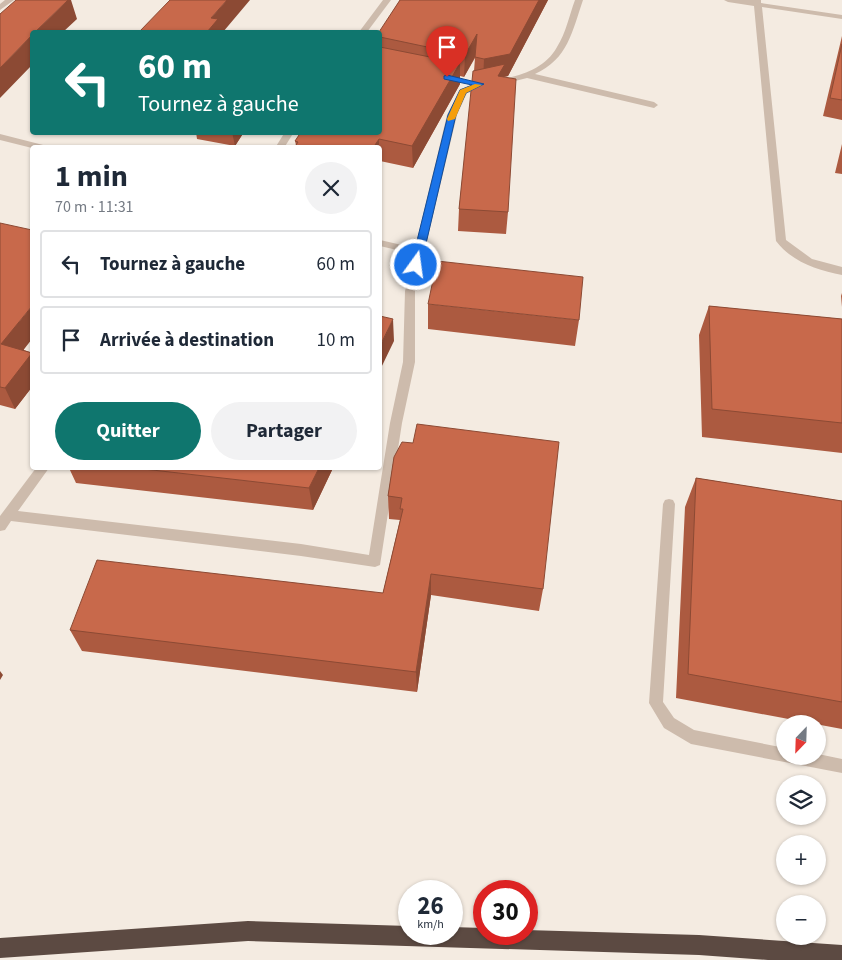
<!DOCTYPE html>
<html lang="fr">
<meta charset="utf-8">
<style>
body{margin:0;font-family:"Source Sans 3",sans-serif;background:#f2f2f3;color:#1f2937;height:100vh;display:flex;flex-direction:column;font-size:19px;white-space:nowrap}
*{box-sizing:border-box;margin:0}
p{font-size:16px;color:#747a83}
.icon{flex:none;width:28px;height:28px;fill:none;stroke:currentColor;stroke-width:2;stroke-linecap:round;stroke-linejoin:round}
.map{position:relative;flex:1;overflow:hidden}
.details{position:absolute;left:30px;top:145px;width:352px;height:325px;display:flex;flex-direction:column;background:#fff;border-radius:5px;box-shadow:0 1px 4px #0004}
.details>*{flex:none}
.hud{position:absolute;left:30px;top:30px;width:352px;height:105px;border-radius:5px;box-shadow:0 1px 4px #0004;background:#0f766e;color:#fff;overflow:hidden}
.needle{width:32px;rotate:203deg}
.tools{position:absolute;left:776px;top:715px;display:grid;gap:10px}
.tools a{display:grid;place-items:center;width:50px;height:50px;border-radius:50%;background:#fff;box-shadow:0 1px 4px #0004;font-size:25px}
.speed{position:absolute;left:398px;top:880px;display:flex;gap:10px;font-size:25px;font-weight:700;text-align:center}
.speed>*{display:grid;place-content:center;width:65px;height:65px;border-radius:50%;background:#fff;box-shadow:0 1px 4px #0004;line-height:1}
.speed small{font-size:12px;font-weight:400}
.speed .limit{border:8px solid #d22;background:#fff;color:#111}
.pin{position:absolute;display:grid;place-items:center;width:42px;height:42px;color:#fff;margin:-51px -21px;border-radius:50% 50% 50% 0;rotate:-45deg;box-shadow:0 0 5px #0007}
.pin .icon{rotate:45deg}
.me{position:absolute;width:55px;margin:-28px;rotate:14deg;stroke-linejoin:round;filter:drop-shadow(0 0 4px #0008)}
.turn{display:flex;align-items:center;gap:18px;height:105px;padding:0 25px;font-size:22px}
.turn .icon{width:65px;height:65px;stroke-width:2.5}
.turn b{display:block;font-size:35px;line-height:42px}
.round{display:grid;place-items:center;flex:none;width:52px;height:52px;border-radius:26px;background:#f2f2f3}
.summary{display:flex;align-items:center;justify-content:space-between;height:85px;padding:0 25px}
h1{font-size:30px;font-weight:700;line-height:38px}
.cta{display:flex;gap:10px;margin-top:auto;padding:10px 25px}
.cta a{flex:1;height:58px;border-radius:30px;background:#0f766e;color:#fff;font-size:20px;font-weight:700;line-height:58px;text-align:center}
.cta a+a{background:#f2f2f3;color:#1f2937}
ul{padding:0;list-style:none}
li{display:flex;align-items:center;gap:15px;height:68px;margin:0 10px 8px;padding:0 15px;border:2px solid #e0e1e3;border-radius:5px}
li div{flex:1}
li b{display:block;font-size:19px}
li em{font-style:normal}
.map>svg:first-child{display:block}
.lines{fill:none;stroke-linecap:round;stroke-linejoin:round}
.minor{fill:#cdbbac;fill-rule:evenodd}
.highway{fill:#5c4a42;fill-rule:evenodd}
.wall{fill:#ac5a40}
.shaded-wall{fill:#8c4a34}
.building{fill:#c8694b;stroke:#8c4a34}
.route{fill:#1a73e8;stroke:#114b97}
.slow{fill:#f59e0b}
</style>
<div class="map">
<svg width="842" height="960" viewBox="0 0 842 960">
<rect width="100%" height="100%" fill="#f4ebe1"/>
<g class="lines">
<!-- minor -->
<path class="minor" d="M5,0H14L0,10V4Z
M383,0H391L367,32H359Z
M575,0H583C572,32 568,59 535,74L654,102L658,105L654,108L527,78L467,93L457,115L415,291V362L402,423L380,565L375,567L301,556L11,521L5,530L0,531V516L36,468H49L18,511L301,544L369,555L390,423L403,362L405,291L414,254L380,246V240L415,248L447,115L460,89C492,78 538,81 557,47C566,33 569,16 575,0Z
M724,0H761V3L842,15V19L762,7L786,240L812,259L842,267V275C817,270 792,262 776,241L754,6L728,2Z
M285,132H294L284,148H275Z
M0,134L47,146L48,148H32L0,140Z
M669,499L673,500L675,504L663,702L674,718L694,730L785,748V756H818V754L842,759V773L691,744L664,728L649,703L663,504L665,500Z"/>
<!-- highway -->
<path class="highway" d="M248,921L409,926V934H451V927L484,928V934H526V930L699,935L842,945V960H768L699,955L248,941L0,958V938Z"/>
</g>
<!-- wall -->
<path class="wall" d="M400,0H548L508,76L504,77L508,212L506,234L458,231L459,209L474,71L475,58L464,77L460,76V84L413,168L380,161V148H294L296,145L295,141L380,132V32Z
M842,36V120L823,116Z
M196,132H244L235,146L197,139Z
M842,144V174L835,173Z
M0,223L24,350L32,353V387L15,409L0,405Z
M842,293V307L841,296Z
M428,304L579,320L575,346L428,329Z
M709,306L842,319V453L702,437L699,335Z
M394,457L543,589L539,611L431,595L417,692L82,651L70,630L383,593L400,520L389,519L388,496Z
M69,468H333L313,510L76,483Z
M696,478L842,501V729L676,698L685,507Z"/>
<!-- shaded-wall -->
<path class="shaded-wall" d="M68,0H71L77,19L63,32H35Z
M227,0H250L223,32H207L211,18Z
M539,0H548L508,76L483,81L484,59Z
M477,34L476,55L464,77L465,55Z
M32,35V65L0,98V68Z
M460,63V84L413,168L412,146Z
M232,132H244L235,146Z
M379,139V148H373Z
M32,306V339L11,366L1,344Z
M393,319L394,341L380,370V346Z
M32,353V387L15,409L5,388Z
M319,468H333L313,510L309,488Z
M431,574V595L417,692L416,672Z
M0,671L3,675L0,680Z"/>
<!-- building -->
<path class="building" d="M16,0H68L35,32H32V35L0,68V14Z
M170,0H227L211,18L218,19L207,32H139Z
M400,0H539L510,54L484,59L475,57L477,34L465,55L380,37V32H379Z
M842,44V100L830,98Z
M380,47L460,63L412,146L379,139L373,148H294L298,142L295,141L301,132H380Z
M505,64L498,76L516,79L508,212L459,209L473,71Z
M0,223L32,230V306L1,344L32,353L5,388L0,387Z
M437,261L583,277L579,320L428,304Z
M709,306L842,319V423L712,409Z
M380,316L393,319L380,346Z
M417,424L559,442L543,589L431,574L416,672L70,630L97,560L383,593L403,509H400L402,498L388,496L394,457L402,442L413,443Z
M135,468H319L309,488Z
M696,478L842,501V702L688,674Z"/>
<!-- route -->
<path class="route" d="M447,75L484,84L466,93L456,115L421,265L416,268L411,265L448,115L460,90L472,85L444,79V76Z"/>
<!-- slow -->
<path class="slow" d="M475,84L482,85L466,93L455,119L448,121L447,119L460,90Z"/>
</svg>
<div class="tools">
<a><svg class="needle" viewBox="-14 -14 28 28"><path d="M0-13l5 13h-10z" fill="#e53935"/><path d="M0 13l5-13h-10z" fill="#747a83"/></svg></a>
<a><svg class="icon" aria-label="layers" viewBox="0 0 24 24"><path d="M12 4l9 5-9 5-9-5zM3 14l9 5 9-5"/></svg></a>
<a>+</a>
<a>−</a>
</div>
<div class="speed"><div>26<small>km/h</small></div><div class="limit">30</div></div>
<div class="pin" style="left:447px;top:77px;background:#d93025"><svg class="icon" aria-label="arrive" viewBox="0 0 24 24"><path d="M6 21V4h12l-3 4 3 4H6"/></svg></div>
<svg class="me" style="left:416px;top:265px" viewBox="-20 -20 40 40"><circle r="17" fill="#1a73e8" stroke="#fff" stroke-width="3"/><path d="M0-11L8 9 0 5-8 9z" fill="#fff"/></svg>
<div class="hud">
<div class="turn"><svg class="icon" aria-label="left" viewBox="0 0 24 24"><path d="M17 20v-9H6M10 6l-5 5 5 5"/></svg><div><b>60 m</b>Tournez à gauche</div></div>
</div>
<section class="details">
<div class="summary"><div><h1>1 min</h1><p>70 m · 11:31</p></div><a class="round"><svg class="icon" aria-label="close" viewBox="0 0 24 24"><path d="M6 6l12 12M18 6L6 18"/></svg></a></div>
<ul>
<li><svg class="icon" aria-label="left" viewBox="0 0 24 24"><path d="M17 20v-9H6M10 6l-5 5 5 5"/></svg><div><b>Tournez à gauche</b></div><em>60 m</em></li>
<li><svg class="icon" aria-label="arrive" viewBox="0 0 24 24"><path d="M6 21V4h12l-3 4 3 4H6"/></svg><div><b>Arrivée à destination</b></div><em>10 m</em></li>
</ul>
<div class="cta"><a>Quitter</a><a>Partager</a></div>
</section>
</div>
